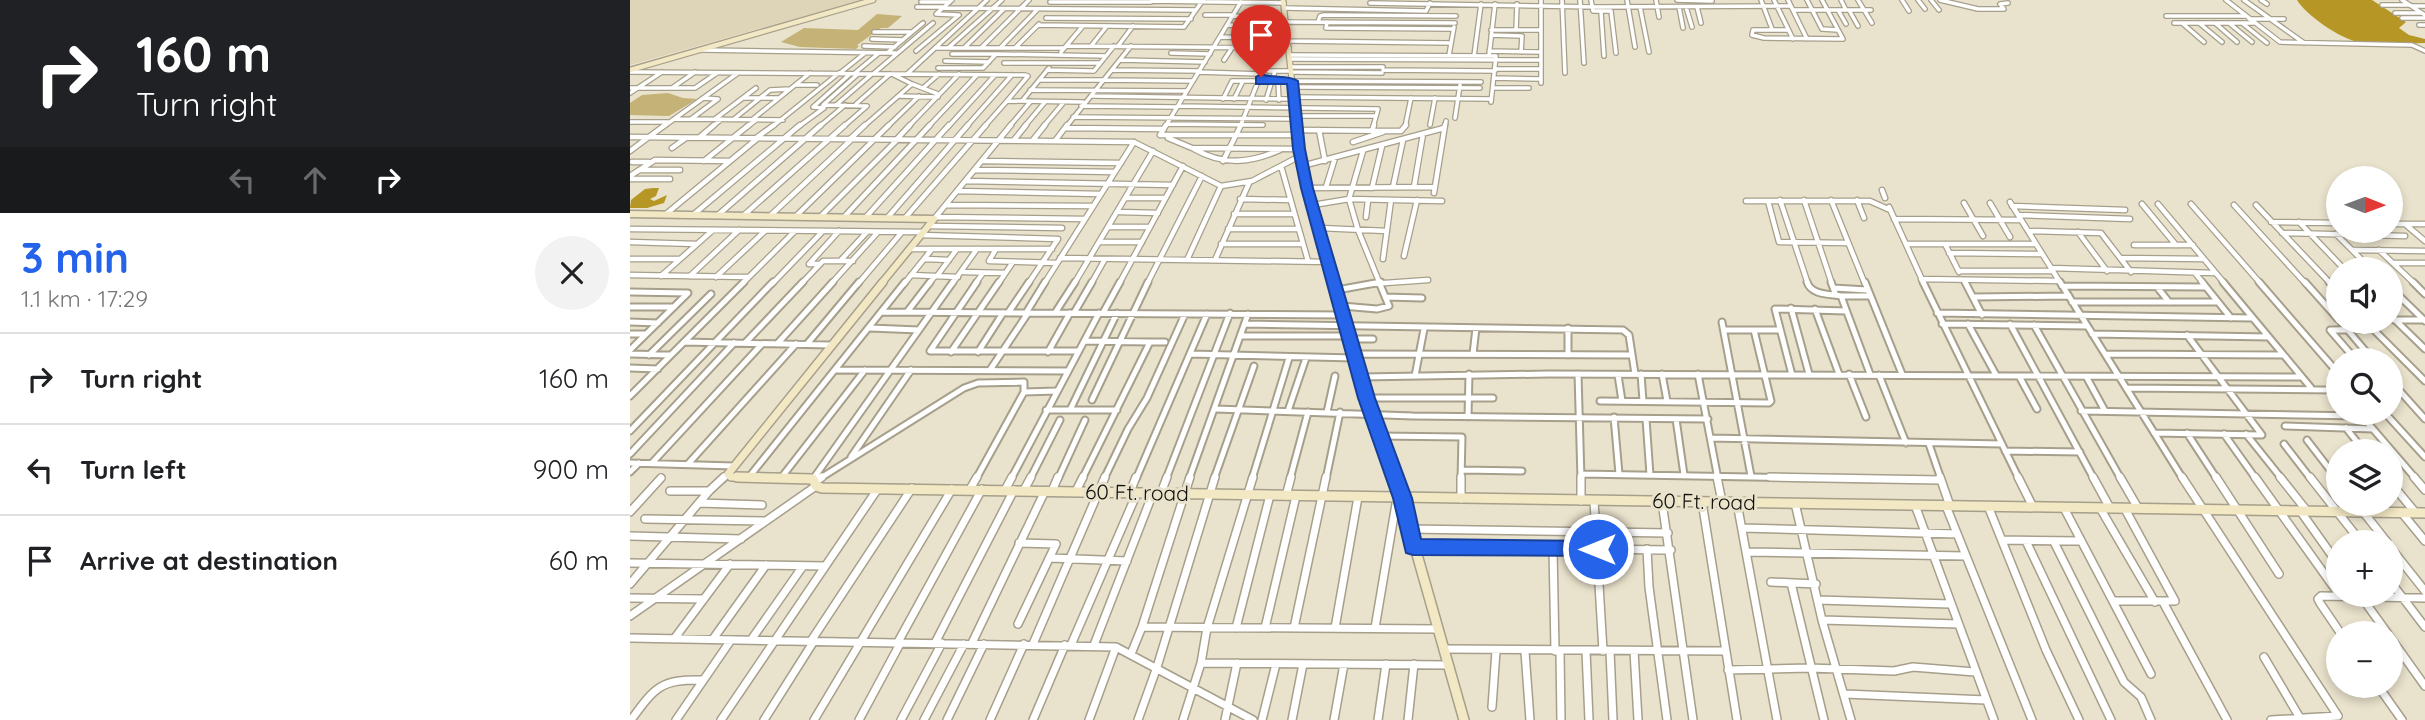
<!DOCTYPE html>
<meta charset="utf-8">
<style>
body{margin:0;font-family:Quicksand,sans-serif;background:#f2f2f2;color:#202124;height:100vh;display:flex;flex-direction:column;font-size:26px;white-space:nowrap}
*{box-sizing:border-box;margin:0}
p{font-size:23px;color:#757577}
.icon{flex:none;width:38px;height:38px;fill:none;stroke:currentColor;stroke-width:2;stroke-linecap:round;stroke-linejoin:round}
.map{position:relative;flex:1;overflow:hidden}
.details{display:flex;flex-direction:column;background:#fff;width:630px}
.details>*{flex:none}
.top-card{background:#202124;color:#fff;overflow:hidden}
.needle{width:46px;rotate:91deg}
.fabs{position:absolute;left:1696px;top:166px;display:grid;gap:14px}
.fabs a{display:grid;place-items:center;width:77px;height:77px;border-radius:50%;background:#fff;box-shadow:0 4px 10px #0003;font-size:35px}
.pin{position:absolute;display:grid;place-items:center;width:60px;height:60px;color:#fff;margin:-72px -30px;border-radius:50% 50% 50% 0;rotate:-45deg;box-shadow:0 0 7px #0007}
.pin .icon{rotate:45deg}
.me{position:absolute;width:77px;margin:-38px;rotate:270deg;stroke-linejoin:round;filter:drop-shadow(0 0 5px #0008)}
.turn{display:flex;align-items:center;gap:24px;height:147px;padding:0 21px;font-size:32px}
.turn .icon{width:91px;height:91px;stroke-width:2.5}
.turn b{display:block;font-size:49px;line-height:60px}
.lanes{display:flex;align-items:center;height:66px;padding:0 21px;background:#0003;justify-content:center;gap:35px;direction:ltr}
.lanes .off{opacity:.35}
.round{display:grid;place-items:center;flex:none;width:74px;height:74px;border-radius:37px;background:#f2f2f2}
.headline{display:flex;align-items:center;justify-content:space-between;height:119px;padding:0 21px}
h1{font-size:42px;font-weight:700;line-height:52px;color:#2563eb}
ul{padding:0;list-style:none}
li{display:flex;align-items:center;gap:21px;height:91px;padding:0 21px;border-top:2px solid #e0e0e0}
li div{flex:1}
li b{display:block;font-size:26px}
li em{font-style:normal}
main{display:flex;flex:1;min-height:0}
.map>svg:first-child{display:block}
.built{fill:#ded5b8}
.green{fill:#c4b277}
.water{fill:#b69726}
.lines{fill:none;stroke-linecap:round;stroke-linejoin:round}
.street-far3-casing{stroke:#a69f8b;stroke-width:6}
.street-far2-casing{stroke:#a69f8b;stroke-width:7}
.street-far1-casing{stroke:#a69f8b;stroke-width:9}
.street-casing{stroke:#a69f8b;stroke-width:10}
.secondary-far3-casing{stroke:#a69f8b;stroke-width:7}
.secondary-far2-casing{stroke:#a69f8b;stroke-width:9}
.secondary-far1-casing{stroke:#a69f8b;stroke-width:10}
.secondary-casing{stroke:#a69f8b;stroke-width:12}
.street-far3{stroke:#fff;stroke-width:3.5}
.street-far2{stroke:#fff;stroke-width:4.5}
.street-far1{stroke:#fff;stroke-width:5}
.street{stroke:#fff;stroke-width:7}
.secondary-far3{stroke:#f2e8c4;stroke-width:4.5}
.secondary-far2{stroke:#f2e8c4;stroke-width:6}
.secondary-far1{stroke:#f2e8c4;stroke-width:7}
.secondary{stroke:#f2e8c4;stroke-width:9}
.route{fill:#2563eb;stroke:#184099;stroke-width:2}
.labels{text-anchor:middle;stroke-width:6;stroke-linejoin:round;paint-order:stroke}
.street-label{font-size:21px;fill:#121008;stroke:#e9e2cc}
</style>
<main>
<section class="details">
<div class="top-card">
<div class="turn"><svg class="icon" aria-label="right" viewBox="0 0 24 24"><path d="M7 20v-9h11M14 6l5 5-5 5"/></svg><div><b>160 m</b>Turn right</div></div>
<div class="lanes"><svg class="icon off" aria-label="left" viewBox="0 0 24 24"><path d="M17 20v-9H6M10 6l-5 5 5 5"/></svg><svg class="icon off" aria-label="ahead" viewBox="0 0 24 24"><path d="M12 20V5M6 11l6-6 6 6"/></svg><svg class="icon" aria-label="right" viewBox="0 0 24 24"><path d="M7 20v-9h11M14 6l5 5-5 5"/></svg></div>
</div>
<div class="headline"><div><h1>3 min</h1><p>1.1 km · 17:29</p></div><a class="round"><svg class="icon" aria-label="close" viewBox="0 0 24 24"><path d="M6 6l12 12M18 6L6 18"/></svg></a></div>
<ul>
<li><svg class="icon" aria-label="right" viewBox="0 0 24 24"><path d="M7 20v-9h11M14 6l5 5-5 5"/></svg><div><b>Turn right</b></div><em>160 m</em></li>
<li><svg class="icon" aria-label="left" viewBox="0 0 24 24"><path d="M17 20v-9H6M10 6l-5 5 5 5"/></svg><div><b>Turn left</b></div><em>900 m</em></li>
<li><svg class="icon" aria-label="arrive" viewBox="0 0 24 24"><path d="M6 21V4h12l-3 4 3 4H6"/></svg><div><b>Arrive at destination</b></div><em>60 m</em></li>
</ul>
</section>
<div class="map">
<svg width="1795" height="720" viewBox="0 0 1795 720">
<rect width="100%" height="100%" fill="#e9e2cc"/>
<!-- built -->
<path class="built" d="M0,0H231L0,65Z"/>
<!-- green -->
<path class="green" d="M247,14L272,16L258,28H251L227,45L229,46L226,49L170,47L151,42L174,28L228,30Z
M38,93L53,98L67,99L39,116L0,115V103L12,95Z"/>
<!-- water -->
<path class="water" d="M1667,0H1742L1776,22L1769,28L1779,35L1795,39V43C1774,44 1749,45 1729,42C1710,39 1676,15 1667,0Z
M23,188H29L26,196L20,199L24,201L37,195L34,203L17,208H0L1,200L15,189Z"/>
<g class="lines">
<defs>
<path id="street-far3" d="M911,0V83
M932,0L935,73
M950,0L954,63
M961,0L963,11H981L986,53
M997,0L1005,47
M1026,0L1029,17
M1047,0L1082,1
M1131,0L1142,29
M1144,0L1163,39
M1158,0L1177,39
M1177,0L1192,29L1208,30
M1211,0L1216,10
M1228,0L1242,23
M1272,0L1279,11
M1288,0L1295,9
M1301,0L1309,10
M1310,0L1348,9H1374L1370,4L1378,3
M1596,0L1650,42L1782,45L1795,51
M1614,0L1674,43
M1631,0L1637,4
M1772,0L1795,15
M522,1L654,3
M291,2H319
M420,2H521
M740,3L967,7L1161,6
M1752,5H1780
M1781,6H1795
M287,7H314
M1010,7L1019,52
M1049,7L1053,28
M1056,7L1062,27
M1067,7L1071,23
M312,8L566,10
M654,8L796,11L800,3
M1163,10H1241
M1208,10L1216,24
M1219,10L1228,26
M971,12L974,56
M1765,13H1790
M575,15H603
M602,16L655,17
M1536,16H1615
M416,18L561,19
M1772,18H1795
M1619,19H1654
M656,22L825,23
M688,22L690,16L694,15L826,16
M697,22L696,28L823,29
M1544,23H1624
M1552,23L1574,42
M1569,23L1592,42
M1585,23L1607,42
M1599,23L1622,42
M1612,23L1637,43
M408,25L554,27L573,0
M597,25L656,26
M1789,25H1795
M861,30H911
M886,30L887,4
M1158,30H1123L1122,35L1134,38L1213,39L1192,0
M244,32H281
M861,35L892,36L891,52
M590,37L658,38
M242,39L273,40
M658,41L821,43
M234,46L265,47
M436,46L659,48
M461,46L477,26
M488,46L503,26
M371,47L408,9
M306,48H385L409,24
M318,48L372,0
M334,48L374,9
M351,48L399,0
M385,48H434
M72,50L266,53
M286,51L329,15L306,14L322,0
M859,51L911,52
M431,52L453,26
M257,53L293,23
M541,53L580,54
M366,54L476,56
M660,55L866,56L861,102
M819,55L824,27
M844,56L851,4
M859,56L865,4
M660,59L911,60
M490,60L575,62
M594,60L602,48
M315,61L359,62
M374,63H470
M661,67H753
M308,68H353L366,54H322
M865,69H911
M417,70L464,71L484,46
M482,70L569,71
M753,70L865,71
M638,71H661
M0,72L395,75L398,76L377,101L453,102
M568,72L631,74L610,127
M661,72L752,73
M210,73L235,53
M225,73L249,53
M243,74L303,23
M277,74L357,0
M864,78L911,79
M409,80H474
M474,80L563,81
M282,84L308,94
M166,85H187
M663,87L850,88
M0,88H65L87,73
M42,88L65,72
M293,88L309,74
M863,88H899
M400,90L557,91
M0,93L32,72
M269,96L308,97
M463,96L664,99
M664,97L861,99
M114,98H149
M593,99L602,81H648
M604,99L613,81
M636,100L645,71
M649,100L648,81L851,82
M392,101L419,68
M226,104L260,74
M206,105L242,74
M451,106L547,107
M548,106L748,109L743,127
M666,116H746
M443,117L666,119
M825,118L830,85
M44,119L153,120
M61,119L88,99L73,98
M85,119L126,88
M104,119L140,90L160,89
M123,119L180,73
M0,122H38
M537,124L633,125
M800,125L805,98
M33,127L108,73
M82,127L92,119
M117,127L126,120
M142,127L209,73
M168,127L194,108L183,107L220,74
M189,127L215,105
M213,127L237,106L193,105L228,74
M233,127L282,84L264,75
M257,127L289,96
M278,127L329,74
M298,127L347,75
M318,127L365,75
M336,127L382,75
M354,127L377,101
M379,127L401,101
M394,127L415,102
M413,127L434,102
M436,127L501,46
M535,127L611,2
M775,127L781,98
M815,127L816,121"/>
<path id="street-far2" d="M536,125L530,135H667
M435,128L534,129
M667,130L771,131L776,125
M689,130L695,161
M742,131L744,125
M0,137L504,142L591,186L622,181L670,156
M70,137L84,125
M126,138L144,125
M538,138L562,148L669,149
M220,139L235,125
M267,139L280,125
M384,140L396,125
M403,140L415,125
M425,141L437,125
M723,142L753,132
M42,148L56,138
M564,149C594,166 620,163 650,150
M0,151L35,125
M733,151L719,199L728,230L750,284
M74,161L119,125
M353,161L491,163
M593,161L611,125
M2,162H19
M651,166L678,261
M672,166L814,128
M9,170H50
M345,170L485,172
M0,176L25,160L100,161
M0,179H40
M336,181L543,185
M696,187L705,158
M763,187L773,140
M784,187L793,134
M677,188L805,187
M742,188L752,146
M1252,190L1255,198
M327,191L471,194
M804,193L815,125
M497,198H535
M610,199L660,200
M1150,200L1178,284
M1174,200L1202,284
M1201,200L1235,284
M1227,200L1234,218
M1116,201H1240L1260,210
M1138,201L1149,242L1217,243
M1380,202L1431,284
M1334,203L1353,236
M1360,203L1380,237
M1512,204L1546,245
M1528,204L1595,284
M1561,204L1631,284
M316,205L463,206
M683,205L719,199L812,201
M1604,205L1676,284
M1626,205L1701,284
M1382,206L1495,210
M1259,207L1294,284
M489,212L528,213
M36,214L128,138
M604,214H664
M63,215L170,125
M88,215L191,125
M114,215L215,125
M1388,215L1500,219
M140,216L222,139
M166,216L259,125
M191,216L268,139
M214,217L300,125
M236,217L319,125
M258,217L338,125
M306,217L455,219
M736,217L738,200
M275,218L356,125
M304,219L381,125
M1264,219L1391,220
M1641,222L1708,223
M1669,222L1715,270
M1760,224H1795
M1775,224L1795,241
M299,226L432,228
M480,227H520
M690,228L757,231
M0,229L293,232
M598,229H669
M1398,231L1471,233L1501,272
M1448,232L1477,271
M1652,233L1775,236
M1706,234L1742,270
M291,235L428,239L398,284
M0,242L67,244
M470,242H512
M591,244H673
M1277,244H1406
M1315,244L1329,272
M1504,245H1563
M279,249H422
M366,249L359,261L427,263
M1723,250L1795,251
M1749,250L1785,284
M1319,253L1412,254
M774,256L787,200
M430,258L700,262
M1491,258L1574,259
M0,259H50
M295,259L319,260
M753,259L761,200
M211,260L237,232
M557,260L591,186
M585,260L619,183
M1763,263H1795
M190,264H179L209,231
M1421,268L1585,273
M1329,271H1423
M333,272L375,273
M1565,273L1574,284
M0,275L119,277
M281,275L328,277
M31,276L83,230
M60,276L109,230
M307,276L327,249
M86,277L135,231
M1291,279L1429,281
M1334,280L1336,284
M112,284L165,231
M142,284L193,231
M171,284L193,261H223
M201,284L248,232
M228,284L272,232
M274,284L302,249
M299,284L305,276
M322,284L347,249
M345,284L353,273
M368,284L383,262
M414,284L504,142
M444,284L523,151
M461,284L475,259
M489,284L553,166
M517,284L572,176
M741,284L798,280"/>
<path id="street-far1" d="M347,282L300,351H448
M415,282L396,313L714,315
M1177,282C1181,295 1199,294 1211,296L1240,374
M1201,282L1205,293
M1235,282L1272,374
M1293,282L1389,479
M1335,282L1352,315
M1430,282L1553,479
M1572,282L1601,318
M1593,282L1682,389
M1629,282L1708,373
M1675,282L1708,319
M1699,282L1708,292
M1783,282L1795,294
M1432,286L1576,287
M1527,287L1539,302
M1760,287L1795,321
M1204,288L1237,290
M707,290L751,282
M0,292L58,293L0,350
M1211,296H1240
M755,297L792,298
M1343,297L1439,296
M1442,302H1588
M712,306L747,309L759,306L749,282
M0,307H44
M1161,308L1179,374
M1185,309L1209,374
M252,312L396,313
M277,312L300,282
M378,313L399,282
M425,313L445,282
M444,313L462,282
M473,313L490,282
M1307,313L1622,318
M1760,315L1795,349
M1764,320H1795
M0,322L28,323
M1092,322L1121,476
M1711,322L1743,360
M1736,322L1795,381
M615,324L993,330L999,335L1005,374
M1312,324L1457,326
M1338,324L1366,375
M1380,324L1464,479
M1404,325L1491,479
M240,328L289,330
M938,328V355
M1094,330H1150
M0,334H14
M1462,334L1639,337
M610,336H720
M721,339H743
M54,342L200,345
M520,342H535
M115,343L173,282
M147,344L203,282
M177,344L229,282
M321,352L369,282
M348,352L373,313
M418,352L440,313
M0,354L41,355
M561,354L725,358
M724,354L1001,355
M843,354L846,328
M1475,354L1653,355
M19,355L81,294
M1726,360L1700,330L1744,329
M0,368L28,369
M206,370L437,371
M360,370L398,313
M948,374L951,479
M1011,374L1013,401
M1032,374L1037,401
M1068,374L1088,479
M1219,374L1236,417
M988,375L992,401
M1162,375L1145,309L1216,311
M1249,375L1276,443
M785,376L794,329
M1389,376L1407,409
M731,377L919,374L1672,377
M1457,378L1475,411
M1760,380L1795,419
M1496,388L1708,390
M394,392L426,391
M0,396L114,282
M737,398H863
M462,400L518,282
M970,401L1139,403L1141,401L1124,330
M586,409L783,416L1078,419
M416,410H487
M440,410L487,313
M658,411L676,358
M1451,411L1731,416
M697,412L705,376
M1755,413L1795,457
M1731,415L1786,479
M838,417L839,374
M984,417L989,474
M1016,419L1020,475
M1046,419L1054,475
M1655,426L1743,429
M1716,428L1735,452
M0,431L143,282
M1524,433L1632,435L1557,335
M1557,433L1587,479
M1594,434L1626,479
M1616,434L1652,479
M749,436L832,437L831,479
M1081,438L1372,444
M1677,440L1707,479
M1299,444L1311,479
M1654,444L1681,479
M1375,451L1450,452
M0,454L104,343
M221,457L281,370
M0,463L104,466
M22,463L132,344
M58,464L166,344
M832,470L892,471
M0,472L9,463
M951,474L1245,479
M119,477L275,282
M151,478L235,370
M93,479L98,474
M183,479L323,282
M189,479L334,388L348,383L394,382V392L346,479
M381,479L469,313
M400,479L430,420
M428,479L455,420
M452,479L520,342L454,341
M474,479L498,429L517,398L555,314
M506,479L577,314
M536,479L600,313
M559,479L618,314
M584,479L624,366
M622,479L659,358
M660,479L678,412
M696,479L710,412"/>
<path id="street" d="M560,477L512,627L807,629
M951,477V501
M1087,477L1092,502
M1140,477L1311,480
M1310,477L1320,506
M1388,477L1403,507
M1463,477L1480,508
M1490,477L1508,508
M1552,477L1708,716L1641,720
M1586,477L1649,574
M1625,477L1708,593
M1650,477L1677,511
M1680,477L1731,542
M1706,477L1708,480
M1784,477L1795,490
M186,481L192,477
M1760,482L1785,512
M340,489L347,477
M375,490L382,477
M394,490L401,477
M40,491H79
M422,491L428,477
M446,491L453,477
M500,492L506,477
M531,493L537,477
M656,496L661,477
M831,499V477
M964,501L973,651
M1032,502L1063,720
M1072,502L1107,720
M69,503L132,505
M1107,503L1147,720
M1165,503L1192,620L1221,720
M1727,504L1757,542
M1285,505L1364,720
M1316,506L1402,720
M1358,506L1416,650L1449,720
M1434,508L1521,674
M1470,508L1525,602
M0,512L31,478
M1671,512L1708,564
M1772,513L1795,541
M15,519L136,521
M1113,528L1327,534
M779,529L1038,533
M0,536L111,539
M1372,540L1451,541
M1396,541L1481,720
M1424,542L1494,682L1511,697L1521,720
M785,547L1041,550
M1760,547L1795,591
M923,548L925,651
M1017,549L1019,587L1037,720
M1117,552L1335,556
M420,558L497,561
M0,563L195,566
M1760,581L1795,627
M1141,582L1186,584
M1161,583L1194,720
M0,584L79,491L94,477
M1730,595L1758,634
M0,598L74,599
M1188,600L1320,604
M1484,601H1545L1495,509
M1533,602L1597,720
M0,616L186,486
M1192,620L1328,624
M388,624L426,544L389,543
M606,628L640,495
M635,628L666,496
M664,628L696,477
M705,628L728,497
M745,628L767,498
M1711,634L1690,603L1688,599L1691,596L1795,598
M1760,637L1795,686
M0,638L486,647L623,720
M44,639L100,564
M83,639L136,565
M121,640L173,566
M181,641L282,488
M268,642L352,489
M305,643L384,490
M342,643L415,491
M403,644L475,477
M441,645L507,493
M464,645L523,493
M814,649L1095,651
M956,651L959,720
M980,651L983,720
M1004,651L1008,720
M895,652L900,720
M930,652L931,720
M501,654L512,627
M1634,657L1670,718
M571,663L818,665
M1098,670L1180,668L1264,671L1283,667L1345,672
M1748,686L1772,720
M1215,694L1356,700
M862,707L866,651
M1,720C25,687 31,679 73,680
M46,720L101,640
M91,720L247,490
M134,720L184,641
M184,720L322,489
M229,720L271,642
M271,720L312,643
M294,720L334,644
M317,720L354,644
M360,720L394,644
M403,720L435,645
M459,720L486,647
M508,720L527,667L585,477
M553,720L571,663L577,628L623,477
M595,720L607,663
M632,720L646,664
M662,720L673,664
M704,720L714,664
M748,720L756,664
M778,720L784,664"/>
<path id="secondary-far3" d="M653,0L667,127
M0,70L243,0"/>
<path id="secondary-far2" d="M666,125L677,188L704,284
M0,214L304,219L251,284"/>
<path id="secondary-far1" d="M704,282L737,398L766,479
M179,479L101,477L98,474L253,282"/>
<path id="secondary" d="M107,477L183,479L186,486L192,488L1795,513
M765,477L834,720"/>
</defs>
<!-- street-far3 casing -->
<use href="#street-far3" class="street-far3-casing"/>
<!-- street-far2 casing -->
<use href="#street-far2" class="street-far2-casing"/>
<!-- street-far1 casing -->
<use href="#street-far1" class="street-far1-casing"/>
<!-- street casing -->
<use href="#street" class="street-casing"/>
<!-- secondary-far3 casing -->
<use href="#secondary-far3" class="secondary-far3-casing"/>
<!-- secondary-far2 casing -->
<use href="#secondary-far2" class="secondary-far2-casing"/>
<!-- secondary-far1 casing -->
<use href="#secondary-far1" class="secondary-far1-casing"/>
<!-- secondary casing -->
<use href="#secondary" class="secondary-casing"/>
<!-- street-far3 -->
<use href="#street-far3" class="street-far3"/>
<!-- street-far2 -->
<use href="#street-far2" class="street-far2"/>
<!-- street-far1 -->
<use href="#street-far1" class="street-far1"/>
<!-- street -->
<use href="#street" class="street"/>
<!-- secondary-far3 -->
<use href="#secondary-far3" class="secondary-far3"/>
<!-- secondary-far2 -->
<use href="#secondary-far2" class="secondary-far2"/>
<!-- secondary-far1 -->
<use href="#secondary-far1" class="secondary-far1"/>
<!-- secondary -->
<use href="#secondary" class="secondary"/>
</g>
<!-- route -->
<path class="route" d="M631,74C642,79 658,74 668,81L675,149L683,188L745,398L782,498L791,539L968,541L975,543L978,549L975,554L968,556L783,555L776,553L763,498L728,398L671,188L663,149L657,84H626V77Z"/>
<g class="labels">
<!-- street labels -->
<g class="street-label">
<text transform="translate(507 493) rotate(1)" y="7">60 Ft. road</text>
<text transform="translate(1074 502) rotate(1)" y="7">60 Ft. road</text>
</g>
</g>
</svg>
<div class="fabs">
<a><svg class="needle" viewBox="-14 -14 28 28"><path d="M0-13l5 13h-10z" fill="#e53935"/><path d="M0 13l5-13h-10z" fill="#757577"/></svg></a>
<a><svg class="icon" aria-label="sound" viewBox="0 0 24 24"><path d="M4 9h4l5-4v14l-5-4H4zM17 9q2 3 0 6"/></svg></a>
<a><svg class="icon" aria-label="search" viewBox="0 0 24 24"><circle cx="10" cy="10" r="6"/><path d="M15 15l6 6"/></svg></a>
<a><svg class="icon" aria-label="layers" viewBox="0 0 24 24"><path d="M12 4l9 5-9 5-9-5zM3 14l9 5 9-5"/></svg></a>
<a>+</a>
<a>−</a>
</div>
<div class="pin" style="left:631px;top:77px;background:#d93025"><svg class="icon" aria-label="arrive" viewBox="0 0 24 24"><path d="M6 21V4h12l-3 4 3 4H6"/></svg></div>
<svg class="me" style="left:968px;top:549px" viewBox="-20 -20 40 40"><circle r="17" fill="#2563eb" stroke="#fff" stroke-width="3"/><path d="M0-11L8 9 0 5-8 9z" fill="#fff"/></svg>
</div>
</main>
